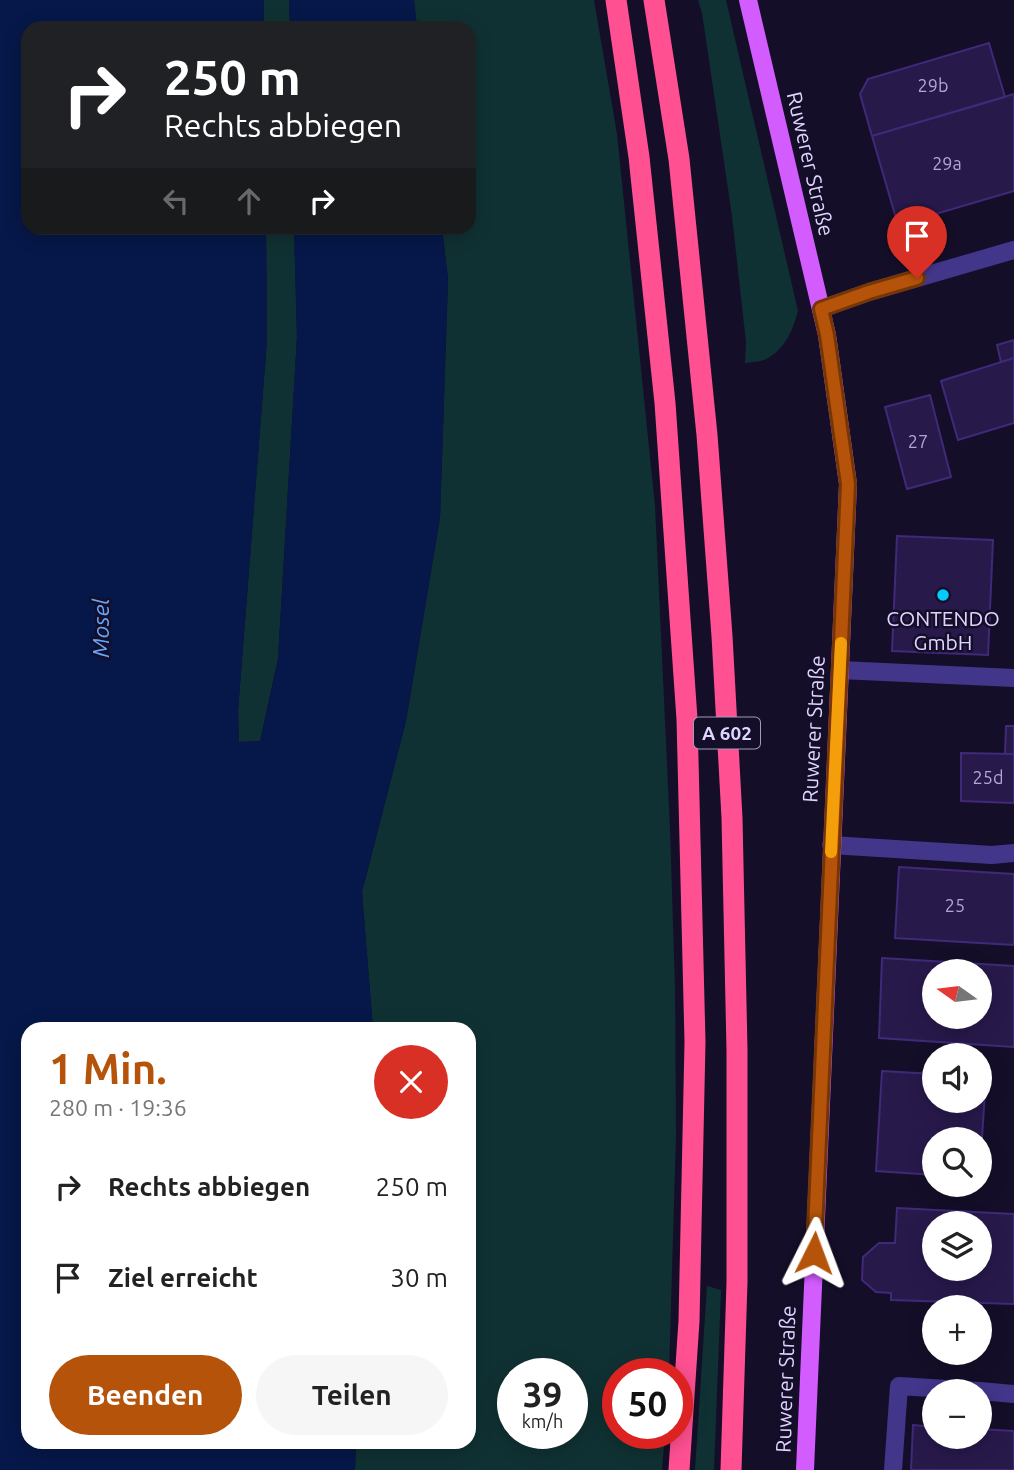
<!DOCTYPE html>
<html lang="de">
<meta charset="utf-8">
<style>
body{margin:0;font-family:Ubuntu,sans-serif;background:#f6f6f6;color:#222;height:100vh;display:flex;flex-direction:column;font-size:26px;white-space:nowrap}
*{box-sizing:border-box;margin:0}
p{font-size:23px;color:#767676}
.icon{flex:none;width:38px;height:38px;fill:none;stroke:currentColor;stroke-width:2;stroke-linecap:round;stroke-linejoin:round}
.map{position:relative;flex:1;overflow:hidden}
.sheet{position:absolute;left:21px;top:1022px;width:455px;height:427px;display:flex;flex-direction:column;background:#fff;border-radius:21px;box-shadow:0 4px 18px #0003}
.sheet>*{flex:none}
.guide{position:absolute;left:21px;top:21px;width:455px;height:214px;border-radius:21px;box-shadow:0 4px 18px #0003;background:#202124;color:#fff;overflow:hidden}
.needle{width:46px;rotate:284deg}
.fabs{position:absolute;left:922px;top:959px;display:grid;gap:14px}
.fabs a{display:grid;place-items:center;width:70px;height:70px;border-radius:50%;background:#fff;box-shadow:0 4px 18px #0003;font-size:35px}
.speed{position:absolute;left:497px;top:1358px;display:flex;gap:14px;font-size:35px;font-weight:700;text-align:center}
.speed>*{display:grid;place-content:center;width:91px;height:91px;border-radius:50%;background:#fff;box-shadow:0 4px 18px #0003;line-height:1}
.speed small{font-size:18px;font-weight:400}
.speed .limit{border:10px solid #d22;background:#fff;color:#111}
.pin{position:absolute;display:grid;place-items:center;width:60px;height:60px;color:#fff;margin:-72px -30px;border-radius:50% 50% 50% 0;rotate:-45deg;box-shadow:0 0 7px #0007}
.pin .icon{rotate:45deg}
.me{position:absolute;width:77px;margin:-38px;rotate:3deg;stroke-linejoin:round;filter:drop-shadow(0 0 5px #0008)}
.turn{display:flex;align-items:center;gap:24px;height:147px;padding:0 28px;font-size:32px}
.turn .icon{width:91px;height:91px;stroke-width:2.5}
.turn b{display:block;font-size:49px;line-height:60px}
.lanes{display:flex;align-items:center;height:66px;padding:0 28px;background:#0003;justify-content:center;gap:35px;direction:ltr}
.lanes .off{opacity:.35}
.round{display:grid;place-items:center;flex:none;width:74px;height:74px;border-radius:37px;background:#f6f6f6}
.summary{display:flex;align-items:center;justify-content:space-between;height:119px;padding:0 28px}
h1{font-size:42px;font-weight:700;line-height:52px;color:#b45309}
.cta{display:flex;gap:14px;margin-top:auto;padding:14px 28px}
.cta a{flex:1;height:80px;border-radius:42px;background:#b45309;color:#fff;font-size:28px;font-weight:700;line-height:80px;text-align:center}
.cta a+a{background:#f6f6f6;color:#222}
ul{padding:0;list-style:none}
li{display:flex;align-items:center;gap:21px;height:91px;padding:0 28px}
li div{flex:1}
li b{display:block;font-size:26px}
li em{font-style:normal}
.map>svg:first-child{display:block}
.green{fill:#103133;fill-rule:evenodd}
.water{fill:#061849}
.building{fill:#28194b;stroke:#412979;stroke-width:2;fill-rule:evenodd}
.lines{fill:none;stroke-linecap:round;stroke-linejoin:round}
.minor{stroke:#42368b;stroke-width:18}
.major{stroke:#d35cff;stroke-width:18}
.highway{stroke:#ff5092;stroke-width:21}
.route-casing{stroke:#753606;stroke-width:18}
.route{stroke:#b45309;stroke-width:12}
.slow{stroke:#f59e0b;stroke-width:12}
.poi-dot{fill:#01cbff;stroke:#150e29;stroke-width:2.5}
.labels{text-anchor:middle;stroke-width:5;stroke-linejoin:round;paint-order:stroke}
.number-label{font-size:18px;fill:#b1a6d2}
.shield{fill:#150e29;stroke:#a299bf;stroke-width:2}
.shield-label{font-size:19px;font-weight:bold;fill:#dfd5ff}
.street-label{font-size:21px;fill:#dfd5ff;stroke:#150e29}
.poi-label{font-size:21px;fill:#dfd5ff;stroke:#150e29}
.water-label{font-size:23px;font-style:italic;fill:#63a7ff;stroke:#150e29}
</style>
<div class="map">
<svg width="1014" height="1470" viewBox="0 0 1014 1470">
<rect width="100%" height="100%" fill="#150e29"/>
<!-- green -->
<path class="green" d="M264,0H289L290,28H264Z
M414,0H594L617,134L655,506L670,829L675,987L676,1134L669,1374H618V1433H665L662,1470H355L356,1442H469V1029H373L362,892L406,721L440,518L448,279L442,228H469V28H417ZM513,1374H572V1433H513Z
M698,0H726L798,311C793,329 786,348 768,358C762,362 752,362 745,363L746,342L732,216L702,13Z
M266,228H294L297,337L278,659L260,741L239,742L238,711L267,340Z
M707,1286L721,1290L714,1470H695Z"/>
<!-- water -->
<path class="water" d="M0,0H264V28H28V228H266L267,340L238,711L239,742L260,741L278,659L297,337L294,228H442L448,279L440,518L406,721L362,892L373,1029H28V1442H356L355,1470H0Z
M289,0H414L417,28H290Z"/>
<!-- building -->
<path class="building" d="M989,43L1005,97L872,136L860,94L868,79Z
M1014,94V191L898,225L872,136Z
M1014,340V358L1001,362L997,345Z
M1014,358V423L958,440L941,381Z
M930,395L951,477L907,489L885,407Z
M897,536L993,540L988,655L892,651Z
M1006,726H1014V754H1005Z
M961,753L1014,754V803L961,801Z
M899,867L1014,874V945L895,938Z
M882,958L1014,966V1047L879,1038ZM934,971H980V1017H934Z
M882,1071L934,1074V1101H980V1077H986L980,1168V1139H934V1175L876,1171Z
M897,1208L1014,1214V1304L891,1300V1293L876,1292L862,1280L863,1257L879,1243H895ZM934,1223H980V1269H934Z
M913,1425L934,1427V1437H980V1429L1014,1431V1470H911Z"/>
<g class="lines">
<!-- minor -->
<path class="minor" d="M821,309L869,292L1014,250
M840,670L1014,678
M831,845L992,855L1014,853
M980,1391L1014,1394
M893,1470L899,1386L978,1391"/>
<!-- major -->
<path class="major" d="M748,0L827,335L848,484L805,1470"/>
<!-- highway -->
<path class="highway" d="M616,0L639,157L665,403L687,719L695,1042L689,1321L679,1470
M654,0L679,159L707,435L722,636L732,818L737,1050V1282L731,1470"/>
</g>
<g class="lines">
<defs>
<path id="route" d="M814,1253L848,484L827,335L821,309L869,292L917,278"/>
</defs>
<!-- route casing -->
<use href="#route" class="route-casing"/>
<!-- route -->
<use href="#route" class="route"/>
<!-- slow -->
<path class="slow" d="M831,852L841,643"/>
</g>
<!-- markers -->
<circle class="poi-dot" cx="943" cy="595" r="7"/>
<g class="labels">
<!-- number labels -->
<g class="number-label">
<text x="933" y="92">29b</text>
<text x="947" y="170">29a</text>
<text x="918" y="448">27</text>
<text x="988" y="784">25d</text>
<text x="955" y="912">25</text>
</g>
<!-- shield labels -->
<rect class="shield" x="694" y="717.5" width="66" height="31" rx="5"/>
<g class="shield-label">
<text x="727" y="740">A 602</text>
</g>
<!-- street labels -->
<g class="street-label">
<text transform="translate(810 164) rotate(77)" y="7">Ruwerer Straße</text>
<text transform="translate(814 729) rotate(-87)" y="7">Ruwerer Straße</text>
<text transform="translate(786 1379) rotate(-88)" y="7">Ruwerer Straße</text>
</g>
<!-- poi labels -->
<g class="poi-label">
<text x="943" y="626">CONTENDO<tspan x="943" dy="24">GmbH</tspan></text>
</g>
<!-- water labels -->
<g class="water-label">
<text transform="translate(101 628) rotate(-90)" y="8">Mosel</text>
</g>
</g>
</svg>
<div class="fabs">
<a><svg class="needle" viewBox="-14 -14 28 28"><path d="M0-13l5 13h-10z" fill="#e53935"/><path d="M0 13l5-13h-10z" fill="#767676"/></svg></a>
<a><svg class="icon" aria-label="sound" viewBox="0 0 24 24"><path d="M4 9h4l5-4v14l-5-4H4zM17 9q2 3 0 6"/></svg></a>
<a><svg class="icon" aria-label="search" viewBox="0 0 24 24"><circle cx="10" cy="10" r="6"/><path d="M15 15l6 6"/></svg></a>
<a><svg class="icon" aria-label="layers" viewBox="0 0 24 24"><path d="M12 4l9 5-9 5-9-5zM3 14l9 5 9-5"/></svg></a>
<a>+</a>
<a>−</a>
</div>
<div class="speed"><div>39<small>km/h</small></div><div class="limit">50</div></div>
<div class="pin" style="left:917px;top:278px;background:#d93025"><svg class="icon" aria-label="arrive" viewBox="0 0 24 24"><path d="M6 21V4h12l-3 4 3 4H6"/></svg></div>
<svg class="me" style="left:814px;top:1253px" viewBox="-20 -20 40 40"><path d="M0-17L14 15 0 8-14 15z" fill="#b45309" stroke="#fff" stroke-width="4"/></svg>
<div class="guide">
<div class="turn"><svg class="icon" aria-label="right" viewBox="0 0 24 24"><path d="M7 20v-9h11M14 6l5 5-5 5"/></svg><div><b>250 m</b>Rechts abbiegen</div></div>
<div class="lanes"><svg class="icon off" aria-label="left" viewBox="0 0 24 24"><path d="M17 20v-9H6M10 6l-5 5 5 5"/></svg><svg class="icon off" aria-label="ahead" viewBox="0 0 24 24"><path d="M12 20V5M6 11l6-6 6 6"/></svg><svg class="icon" aria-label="right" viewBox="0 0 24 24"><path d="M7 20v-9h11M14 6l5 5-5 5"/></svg></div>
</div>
<section class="sheet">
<div class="summary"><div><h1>1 Min.</h1><p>280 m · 19:36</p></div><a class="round" style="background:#d93025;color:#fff"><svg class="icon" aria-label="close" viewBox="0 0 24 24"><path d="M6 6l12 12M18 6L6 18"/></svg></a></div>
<ul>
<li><svg class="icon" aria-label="right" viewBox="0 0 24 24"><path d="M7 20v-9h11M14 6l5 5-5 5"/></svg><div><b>Rechts abbiegen</b></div><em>250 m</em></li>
<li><svg class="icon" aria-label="arrive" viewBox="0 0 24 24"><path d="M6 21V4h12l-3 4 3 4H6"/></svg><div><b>Ziel erreicht</b></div><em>30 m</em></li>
</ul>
<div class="cta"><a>Beenden</a><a>Teilen</a></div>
</section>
</div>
